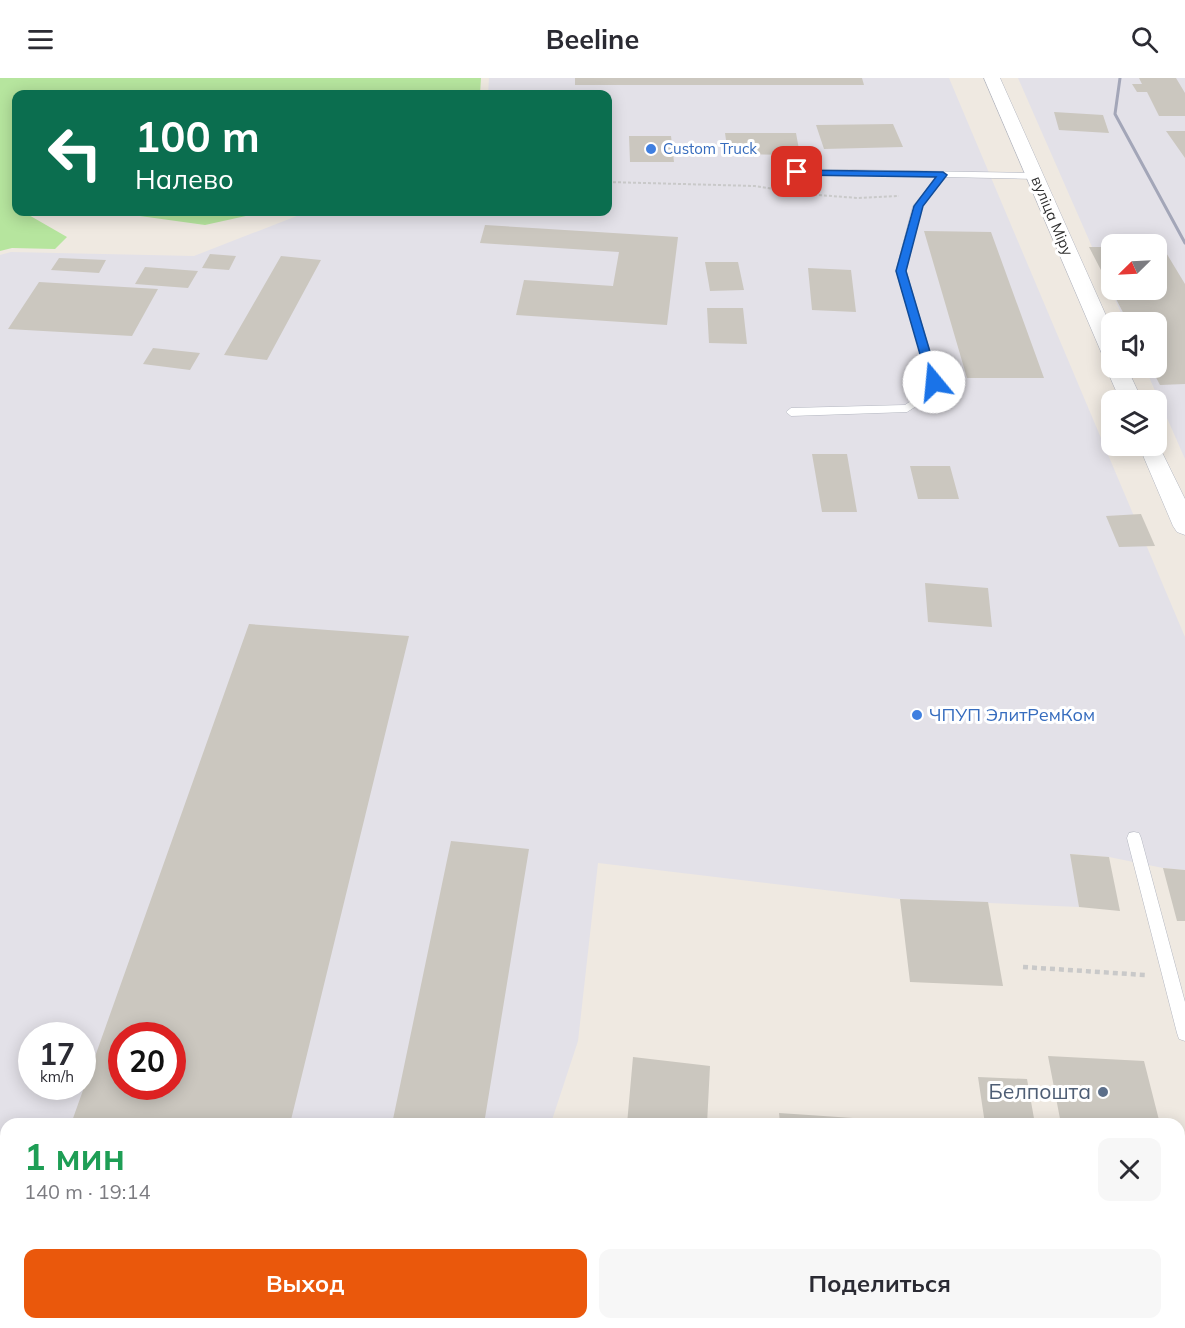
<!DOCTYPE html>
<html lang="ru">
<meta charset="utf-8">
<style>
body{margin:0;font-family:Mulish,sans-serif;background:#f7f7f7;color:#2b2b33;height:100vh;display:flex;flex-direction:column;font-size:22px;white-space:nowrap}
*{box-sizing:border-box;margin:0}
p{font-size:20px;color:#7c7c81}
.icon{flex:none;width:33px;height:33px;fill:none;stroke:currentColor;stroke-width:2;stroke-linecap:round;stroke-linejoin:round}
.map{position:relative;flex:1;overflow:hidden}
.sheet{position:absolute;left:0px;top:1040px;width:1185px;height:212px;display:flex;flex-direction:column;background:#fff;border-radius:18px 18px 0 0;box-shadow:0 3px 15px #0003}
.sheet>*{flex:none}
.hud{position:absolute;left:12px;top:12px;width:600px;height:126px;border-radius:12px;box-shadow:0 3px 15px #0003;background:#0b6e4f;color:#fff;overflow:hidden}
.needle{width:39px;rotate:246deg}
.tools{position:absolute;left:1101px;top:156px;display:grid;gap:12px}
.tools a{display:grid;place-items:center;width:66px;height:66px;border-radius:12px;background:#fff;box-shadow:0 3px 15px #0003;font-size:30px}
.speed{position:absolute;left:18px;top:944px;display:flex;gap:12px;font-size:30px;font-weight:700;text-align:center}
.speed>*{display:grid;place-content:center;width:78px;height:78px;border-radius:50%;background:#fff;box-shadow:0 3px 15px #0003;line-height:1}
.speed small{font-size:15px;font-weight:400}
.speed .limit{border:9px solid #d22;background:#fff;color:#111}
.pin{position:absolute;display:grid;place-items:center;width:51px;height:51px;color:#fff;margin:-26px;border-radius:12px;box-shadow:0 3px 9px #0006}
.me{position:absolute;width:66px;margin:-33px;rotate:343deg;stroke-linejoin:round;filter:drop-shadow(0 0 4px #0008)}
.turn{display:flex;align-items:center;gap:21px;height:126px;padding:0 24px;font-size:27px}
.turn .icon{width:78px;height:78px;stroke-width:2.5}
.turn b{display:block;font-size:42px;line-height:51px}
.round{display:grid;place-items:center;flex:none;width:63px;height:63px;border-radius:12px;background:#f7f7f7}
.head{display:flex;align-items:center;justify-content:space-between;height:102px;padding:0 24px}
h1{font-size:36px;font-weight:700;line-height:45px;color:#1e9e55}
.primary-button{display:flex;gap:12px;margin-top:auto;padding:12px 24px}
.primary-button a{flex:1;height:69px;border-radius:12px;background:#ea580c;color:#fff;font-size:24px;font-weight:700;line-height:69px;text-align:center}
.primary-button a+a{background:#f7f7f7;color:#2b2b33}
header{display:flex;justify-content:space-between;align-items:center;height:78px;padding:0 24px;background:#fff;font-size:27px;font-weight:700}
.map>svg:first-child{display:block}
.industrial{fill:#e3e1e8;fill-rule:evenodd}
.green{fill:#b6e59e}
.building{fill:#cbc7bf;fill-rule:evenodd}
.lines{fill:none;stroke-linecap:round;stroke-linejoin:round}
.lane-casing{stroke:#b4b7c1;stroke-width:1}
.street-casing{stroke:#b4b7c1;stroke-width:1}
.path-far1{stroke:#c9c9c9;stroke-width:2;stroke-dasharray:3 2;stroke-linecap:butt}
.path{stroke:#c9c9c9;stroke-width:4.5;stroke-dasharray:5 4;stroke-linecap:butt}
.lane{fill:#fff;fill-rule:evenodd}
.street{fill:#fff;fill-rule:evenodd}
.rail{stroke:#a3a6b8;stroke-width:3}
.route{fill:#1a73e8;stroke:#114b97;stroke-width:1.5}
.shop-dot{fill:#3f7fe0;stroke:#fff;stroke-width:2}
.service-dot{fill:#5c6f8a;stroke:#fff;stroke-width:2}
.labels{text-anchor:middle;stroke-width:6;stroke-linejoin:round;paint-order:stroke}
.far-shop-label{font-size:15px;fill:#366cbe;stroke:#fff;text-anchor:start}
.far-street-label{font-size:15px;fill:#2e2e2e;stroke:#fff}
.shop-label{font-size:18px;fill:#366cbe;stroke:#fff;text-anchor:start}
.near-service-label{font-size:21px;fill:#4e5e75;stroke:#fff;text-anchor:end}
</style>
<header><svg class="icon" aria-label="menu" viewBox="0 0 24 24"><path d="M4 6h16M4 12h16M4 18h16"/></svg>Beeline<svg class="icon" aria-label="search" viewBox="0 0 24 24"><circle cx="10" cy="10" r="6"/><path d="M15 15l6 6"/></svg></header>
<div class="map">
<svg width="1185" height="1250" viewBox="0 0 1185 1250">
<rect width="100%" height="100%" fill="#efe9e1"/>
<!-- industrial -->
<path class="industrial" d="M489,0H949L1185,559V792L1163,790L1109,779L1071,776L1079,829L900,821L598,785L578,963L551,1045L6,1046V1245H485L483,1250H0V177L11,174L194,178L307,134H608V16H488ZM32,957H82V1008H32ZM122,957H172V1008H122Z
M1018,0H1185V381L1145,290H1156V244H1125ZM1112,166H1156V212H1112Z"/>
<!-- green -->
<path class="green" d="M0,0H481L480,16H16V134H28L27,136L67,159L55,171L12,170L0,173Z
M111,134H264L205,147Z"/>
<!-- building -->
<path class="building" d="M575,0H862L864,7H575Z
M1139,0H1176L1185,15V38H1159L1147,14H1137L1132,6H1142Z
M1054,34L1103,37L1109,55L1059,52Z
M893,46L903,69L824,71L816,47Z
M1166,53H1185V80Z
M725,55H796L800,77L728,76Z
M629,58H671L674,84H630Z
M485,147L678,159L667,247L516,237L524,202L613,208L619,174L480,165Z
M924,153L991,154L1044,300H967Z
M1156,168H1162L1185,206V306L1160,307L1151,290H1156V244H1128L1089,169H1112V212H1156Z
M210,176L236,178L229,192L202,190Z
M281,178L321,182L267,282L224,277Z
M59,180L106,182L99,195L51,192Z
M705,184H738L744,212L710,213Z
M145,189L198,193L188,210L135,206Z
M808,190L851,192L856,234L812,232Z
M39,204L158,211L132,258L8,251Z
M707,230H743L747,266L709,265Z
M153,270L200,275L190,292L143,286Z
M812,376H847L857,434H822Z
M910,388H950L959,421H918Z
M1141,436L1155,468L1119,469L1106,438Z
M925,505L988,510L992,549L928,544Z
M249,546L409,558L290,1046H71ZM122,957H172V1008H122Z
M451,763L529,771L484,1046H392Z
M1070,776L1109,779L1120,833L1079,829Z
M1163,790L1185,792V843H1177Z
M900,821L988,824L1003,908L910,904Z
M1048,978L1144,983L1160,1046H1061Z
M633,979L710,988L707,1046H627Z
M978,999L1027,1001L1035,1046H985Z
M779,1035L912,1044V1046H780Z
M1179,1204L1185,1205V1250H1111L1110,1245H1179Z
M349,1245H451L450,1250H348Z
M627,1245H759V1250H626Z
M852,1245H890L891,1250H853Z"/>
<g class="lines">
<defs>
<path id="lane" d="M797,91L1036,95L1040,98L1036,101L946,99L922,128L906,193L939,304L929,320L907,334L791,338L786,334L791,330L905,327L921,316L929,304L896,193L913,128L937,99L794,96L793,94Z
M1134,754L1139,755L1141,760L1185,924V963L1179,961L1177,955L1127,760L1129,755Z
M1179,1151H1185V1169H1179Z"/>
<path id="street" d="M984,0H1000L1112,251V282L1105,281L1102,276Z
M1110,285H1112V290H1127L1142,322H1120L1106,290Z
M1156,362L1185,421V457L1177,454L1173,448L1139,368H1156Z"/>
</defs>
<!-- lane casing -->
<use href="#lane" class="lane-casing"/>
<!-- street casing -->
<use href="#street" class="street-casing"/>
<!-- path-far1 -->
<path class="path-far1" d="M608,104L755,108L794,114
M804,116L858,120L899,118"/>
<!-- path -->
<path class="path" d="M1023,889L1145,897"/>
<!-- lane -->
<use href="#lane" class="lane"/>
<!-- street -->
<use href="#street" class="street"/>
<!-- rail -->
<path class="rail" d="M1120,0L1115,36L1185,165"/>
</g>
<!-- route -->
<path class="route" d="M794,92L943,94L947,97L923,128L906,193L939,304L938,306L934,307L928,304L896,193L914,128L936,99L797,97L794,96Z"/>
<!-- markers -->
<g class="shop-dot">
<circle cx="651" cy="71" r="6"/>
<circle cx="917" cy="637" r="6"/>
</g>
<circle class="service-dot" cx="1103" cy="1014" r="6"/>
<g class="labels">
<!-- far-shop labels -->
<g class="far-shop-label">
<text x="663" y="76">Custom Truck</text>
</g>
<!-- far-street labels -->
<g class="far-street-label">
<text transform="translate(1052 138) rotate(67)" y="5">вуліца Міру</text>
</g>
<!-- shop labels -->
<g class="shop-label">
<text x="929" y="643">ЧПУП ЭлитРемКом</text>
</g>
<!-- near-service labels -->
<g class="near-service-label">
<text x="1091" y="1021">Белпошта</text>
</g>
</g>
</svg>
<div class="tools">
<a><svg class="needle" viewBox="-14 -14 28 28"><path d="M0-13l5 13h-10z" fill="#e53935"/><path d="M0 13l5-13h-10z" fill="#7c7c81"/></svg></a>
<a><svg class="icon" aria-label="sound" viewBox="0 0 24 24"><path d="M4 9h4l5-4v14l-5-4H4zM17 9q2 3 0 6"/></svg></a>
<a><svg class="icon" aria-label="layers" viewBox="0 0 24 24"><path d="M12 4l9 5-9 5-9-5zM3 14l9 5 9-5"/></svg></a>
</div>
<div class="speed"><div>17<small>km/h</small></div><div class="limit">20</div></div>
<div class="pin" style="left:797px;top:94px;background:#d93025"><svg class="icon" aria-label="arrive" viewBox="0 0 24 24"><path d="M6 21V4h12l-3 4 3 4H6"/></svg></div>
<svg class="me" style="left:934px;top:304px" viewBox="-20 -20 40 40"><circle r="19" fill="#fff"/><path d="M0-13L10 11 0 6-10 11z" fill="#1a73e8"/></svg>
<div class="hud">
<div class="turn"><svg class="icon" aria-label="left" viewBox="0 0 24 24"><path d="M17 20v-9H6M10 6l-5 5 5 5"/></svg><div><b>100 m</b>Налево</div></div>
</div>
<section class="sheet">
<div class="head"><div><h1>1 мин</h1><p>140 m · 19:14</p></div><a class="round"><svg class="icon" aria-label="close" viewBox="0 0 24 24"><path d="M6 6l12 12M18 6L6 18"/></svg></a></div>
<div class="primary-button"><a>Выход</a><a>Поделиться</a></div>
</section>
</div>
